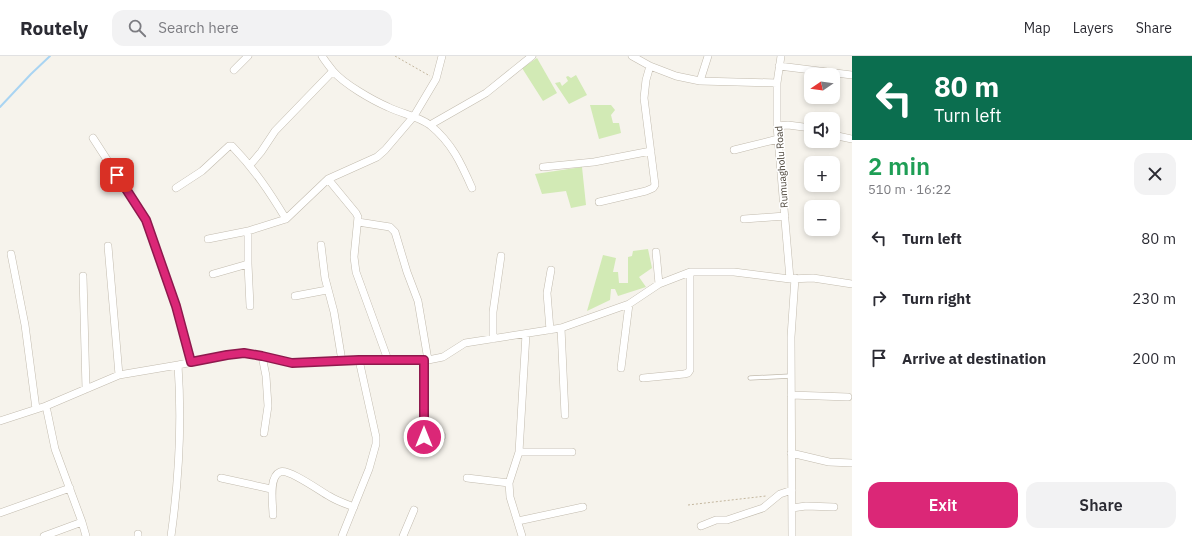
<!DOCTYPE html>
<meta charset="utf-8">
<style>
body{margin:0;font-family:"IBM Plex Sans",sans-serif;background:#f2f2f3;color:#2b2b33;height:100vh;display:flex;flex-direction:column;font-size:15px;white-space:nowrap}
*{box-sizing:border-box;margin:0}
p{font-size:13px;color:#7c7c81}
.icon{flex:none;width:22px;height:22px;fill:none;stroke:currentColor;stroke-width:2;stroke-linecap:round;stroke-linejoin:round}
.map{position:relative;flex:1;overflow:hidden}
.side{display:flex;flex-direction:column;background:#fff;width:340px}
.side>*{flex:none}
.hud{background:#0b6e4f;color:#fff;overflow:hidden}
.needle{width:26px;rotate:257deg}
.tools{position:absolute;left:804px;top:12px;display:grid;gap:8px}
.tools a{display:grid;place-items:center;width:36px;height:36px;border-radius:8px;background:#fff;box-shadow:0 2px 6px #0003;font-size:20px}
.pin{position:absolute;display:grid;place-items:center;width:34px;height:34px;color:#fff;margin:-17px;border-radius:8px;box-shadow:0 2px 6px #0006}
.me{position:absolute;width:44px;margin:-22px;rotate:0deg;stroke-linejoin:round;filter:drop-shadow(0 0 3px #0008)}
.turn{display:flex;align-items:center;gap:14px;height:84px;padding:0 16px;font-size:18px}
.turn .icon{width:52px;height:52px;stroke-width:2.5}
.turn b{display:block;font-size:28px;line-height:34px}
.round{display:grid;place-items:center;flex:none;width:42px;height:42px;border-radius:12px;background:#f2f2f3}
.summary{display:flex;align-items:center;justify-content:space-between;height:68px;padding:0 16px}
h1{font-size:24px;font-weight:600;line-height:30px;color:#1e9e55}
.action{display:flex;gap:8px;margin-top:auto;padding:8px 16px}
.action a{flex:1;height:46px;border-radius:12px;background:#db2777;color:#fff;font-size:16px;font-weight:600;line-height:46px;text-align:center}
.action a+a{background:#f2f2f3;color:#2b2b33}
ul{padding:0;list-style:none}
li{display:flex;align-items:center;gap:12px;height:60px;padding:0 16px}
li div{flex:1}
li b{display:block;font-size:15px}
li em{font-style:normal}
header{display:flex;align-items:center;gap:24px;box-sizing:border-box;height:56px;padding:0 20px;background:#fff;border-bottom:1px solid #e1e1e2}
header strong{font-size:19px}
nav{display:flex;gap:22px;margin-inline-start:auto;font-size:14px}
.search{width:280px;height:36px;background:#f2f2f3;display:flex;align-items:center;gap:10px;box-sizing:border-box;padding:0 14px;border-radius:12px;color:#7c7c81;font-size:15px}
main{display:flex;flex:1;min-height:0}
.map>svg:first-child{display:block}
.green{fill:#d2eab5}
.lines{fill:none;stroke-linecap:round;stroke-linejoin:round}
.stream{stroke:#a9d4f2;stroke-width:2}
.lane-casing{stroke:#c2bbae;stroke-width:5}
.street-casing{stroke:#c2bbae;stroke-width:8}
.path{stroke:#c4b79f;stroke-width:1;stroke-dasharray:2 2;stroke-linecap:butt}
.lane{stroke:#fff;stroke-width:3.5}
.street{stroke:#fff;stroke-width:7}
.route-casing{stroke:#8e194d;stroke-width:10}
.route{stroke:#db2777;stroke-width:7}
.labels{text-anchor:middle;stroke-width:3;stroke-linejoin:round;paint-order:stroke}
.street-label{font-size:10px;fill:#4b4439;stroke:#fff}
</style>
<header>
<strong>Routely</strong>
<div class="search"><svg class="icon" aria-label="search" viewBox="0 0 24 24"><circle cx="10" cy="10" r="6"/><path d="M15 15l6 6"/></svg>Search here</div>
<nav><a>Map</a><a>Layers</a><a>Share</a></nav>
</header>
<main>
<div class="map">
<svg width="852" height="480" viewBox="0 0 852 480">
<rect width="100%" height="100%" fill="#f6f3ec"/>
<!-- green -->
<path class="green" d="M537,2L557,37L543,45L522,12Z
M576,19L587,39L569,48L555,27L560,26L562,30L568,25L566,21L568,20L571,22Z
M590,49H611L615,54L611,59L613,67H619L621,77L599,83Z
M582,111L586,149L571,152L566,135L542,138L535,118Z
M648,193L652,212L639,221L646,231L618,240L615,233H611L610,244L587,255L603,199L616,202L613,216H618L619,227H628V201L632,200L633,195Z"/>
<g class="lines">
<!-- stream -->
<path class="stream" d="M0,51L31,18L50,0"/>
<defs>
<path id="lane" d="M750,322L791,320"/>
<path id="street" d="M322,0C325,5 329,10 333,15C344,28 372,44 388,51C402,58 418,60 430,69C452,87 461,107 472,132
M632,0L650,10L676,20L700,25L777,27
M781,0L777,27V70L790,223
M779,10L852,19
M234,14L248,0
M700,25L708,0
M430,69L486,37L532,0
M777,70L788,69L811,72
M833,79L852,83
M93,82L146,164L176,249L191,306
M734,94L778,83
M250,109L261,96L275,75L333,15
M543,111L594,106L651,95
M328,123L356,157L358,161L354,201L356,216L388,304
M176,132L202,115L229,90H232C255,114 269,135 286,163
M599,146L646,135L653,132L655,129L644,42L646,24L650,10
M744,163L785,160
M358,166L390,171L395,176L407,216L418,245L428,304
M248,175V208L250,250
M208,183L248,175L286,163L328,123L377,101L385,94L414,60L436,23L442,0
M321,189L325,222L334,256L342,305
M108,190L119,319
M656,196L659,228
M11,198L25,269L36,353
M213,218L248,208
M83,220L86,333
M295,240L327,234
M561,272L565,359
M550,274L547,237L551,214
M493,283V256L501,200
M262,300L266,320L268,350L264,377
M424,304V381L442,380
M621,312L629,248
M643,322L684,318L688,317L690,314V216
M791,339L848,341
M46,350L55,393L82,466L86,480
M0,365L46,350L119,319L178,309L227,299L245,297L262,300L292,307L359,304H428L443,301L465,287L561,272L629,248L659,228L690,216H734L790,223L813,222L852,228
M519,396H572
M791,397L829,406L852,407
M221,422L271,433
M467,422L509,427
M792,452L806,450L834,451
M0,457L70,432
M273,459C273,449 268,421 280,416C288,412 320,435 329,440C337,445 346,448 354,451
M518,465L583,451
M701,470L716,464H727L763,452L780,438L792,434
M44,480L82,466
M138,480V478
M171,480C179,423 182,366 178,309
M342,480L369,413L376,388V381L359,304
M403,480L414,454
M522,480L510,441L509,427L519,396L526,278
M792,480L791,281L795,222"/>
</defs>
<!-- lane casing -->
<use href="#lane" class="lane-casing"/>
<!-- street casing -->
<use href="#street" class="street-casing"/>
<!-- path -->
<path class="path" d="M395,0L430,20
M688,449L766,440"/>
<!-- lane -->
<use href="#lane" class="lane"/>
<!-- street -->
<use href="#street" class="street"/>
</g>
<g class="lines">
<defs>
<path id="route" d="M117,119L146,164L176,250L191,306L227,299L244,297L262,300L292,307L359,304H424V381"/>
</defs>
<!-- route casing -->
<use href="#route" class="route-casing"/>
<!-- route -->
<use href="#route" class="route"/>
</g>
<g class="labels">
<!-- street labels -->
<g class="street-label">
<text transform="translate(781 111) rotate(-94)" y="4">Rumuagholu Road</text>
</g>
</g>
</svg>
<div class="tools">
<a><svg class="needle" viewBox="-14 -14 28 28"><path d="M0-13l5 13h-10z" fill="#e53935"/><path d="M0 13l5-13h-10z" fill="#7c7c81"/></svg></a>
<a><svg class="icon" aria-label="sound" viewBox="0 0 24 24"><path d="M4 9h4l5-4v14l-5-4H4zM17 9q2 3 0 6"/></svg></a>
<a>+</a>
<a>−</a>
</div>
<div class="pin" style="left:117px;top:119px;background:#d93025"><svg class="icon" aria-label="arrive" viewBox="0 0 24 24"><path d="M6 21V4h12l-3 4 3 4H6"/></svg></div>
<svg class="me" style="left:424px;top:381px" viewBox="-20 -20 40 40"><circle r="17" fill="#db2777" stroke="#fff" stroke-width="3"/><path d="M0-11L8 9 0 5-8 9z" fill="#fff"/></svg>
</div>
<section class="side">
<div class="hud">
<div class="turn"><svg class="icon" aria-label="left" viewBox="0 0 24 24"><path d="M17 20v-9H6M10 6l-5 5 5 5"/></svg><div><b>80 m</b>Turn left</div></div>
</div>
<div class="summary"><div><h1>2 min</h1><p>510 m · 16:22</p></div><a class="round"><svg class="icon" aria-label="close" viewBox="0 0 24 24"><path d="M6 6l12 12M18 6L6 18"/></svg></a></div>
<ul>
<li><svg class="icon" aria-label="left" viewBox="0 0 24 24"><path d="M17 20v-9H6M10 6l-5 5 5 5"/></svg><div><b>Turn left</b></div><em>80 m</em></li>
<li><svg class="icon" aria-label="right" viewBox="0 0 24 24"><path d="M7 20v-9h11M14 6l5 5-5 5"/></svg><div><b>Turn right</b></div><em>230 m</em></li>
<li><svg class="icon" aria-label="arrive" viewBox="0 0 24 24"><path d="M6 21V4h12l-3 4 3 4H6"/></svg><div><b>Arrive at destination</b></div><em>200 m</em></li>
</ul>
<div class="action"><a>Exit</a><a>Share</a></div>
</section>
</main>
